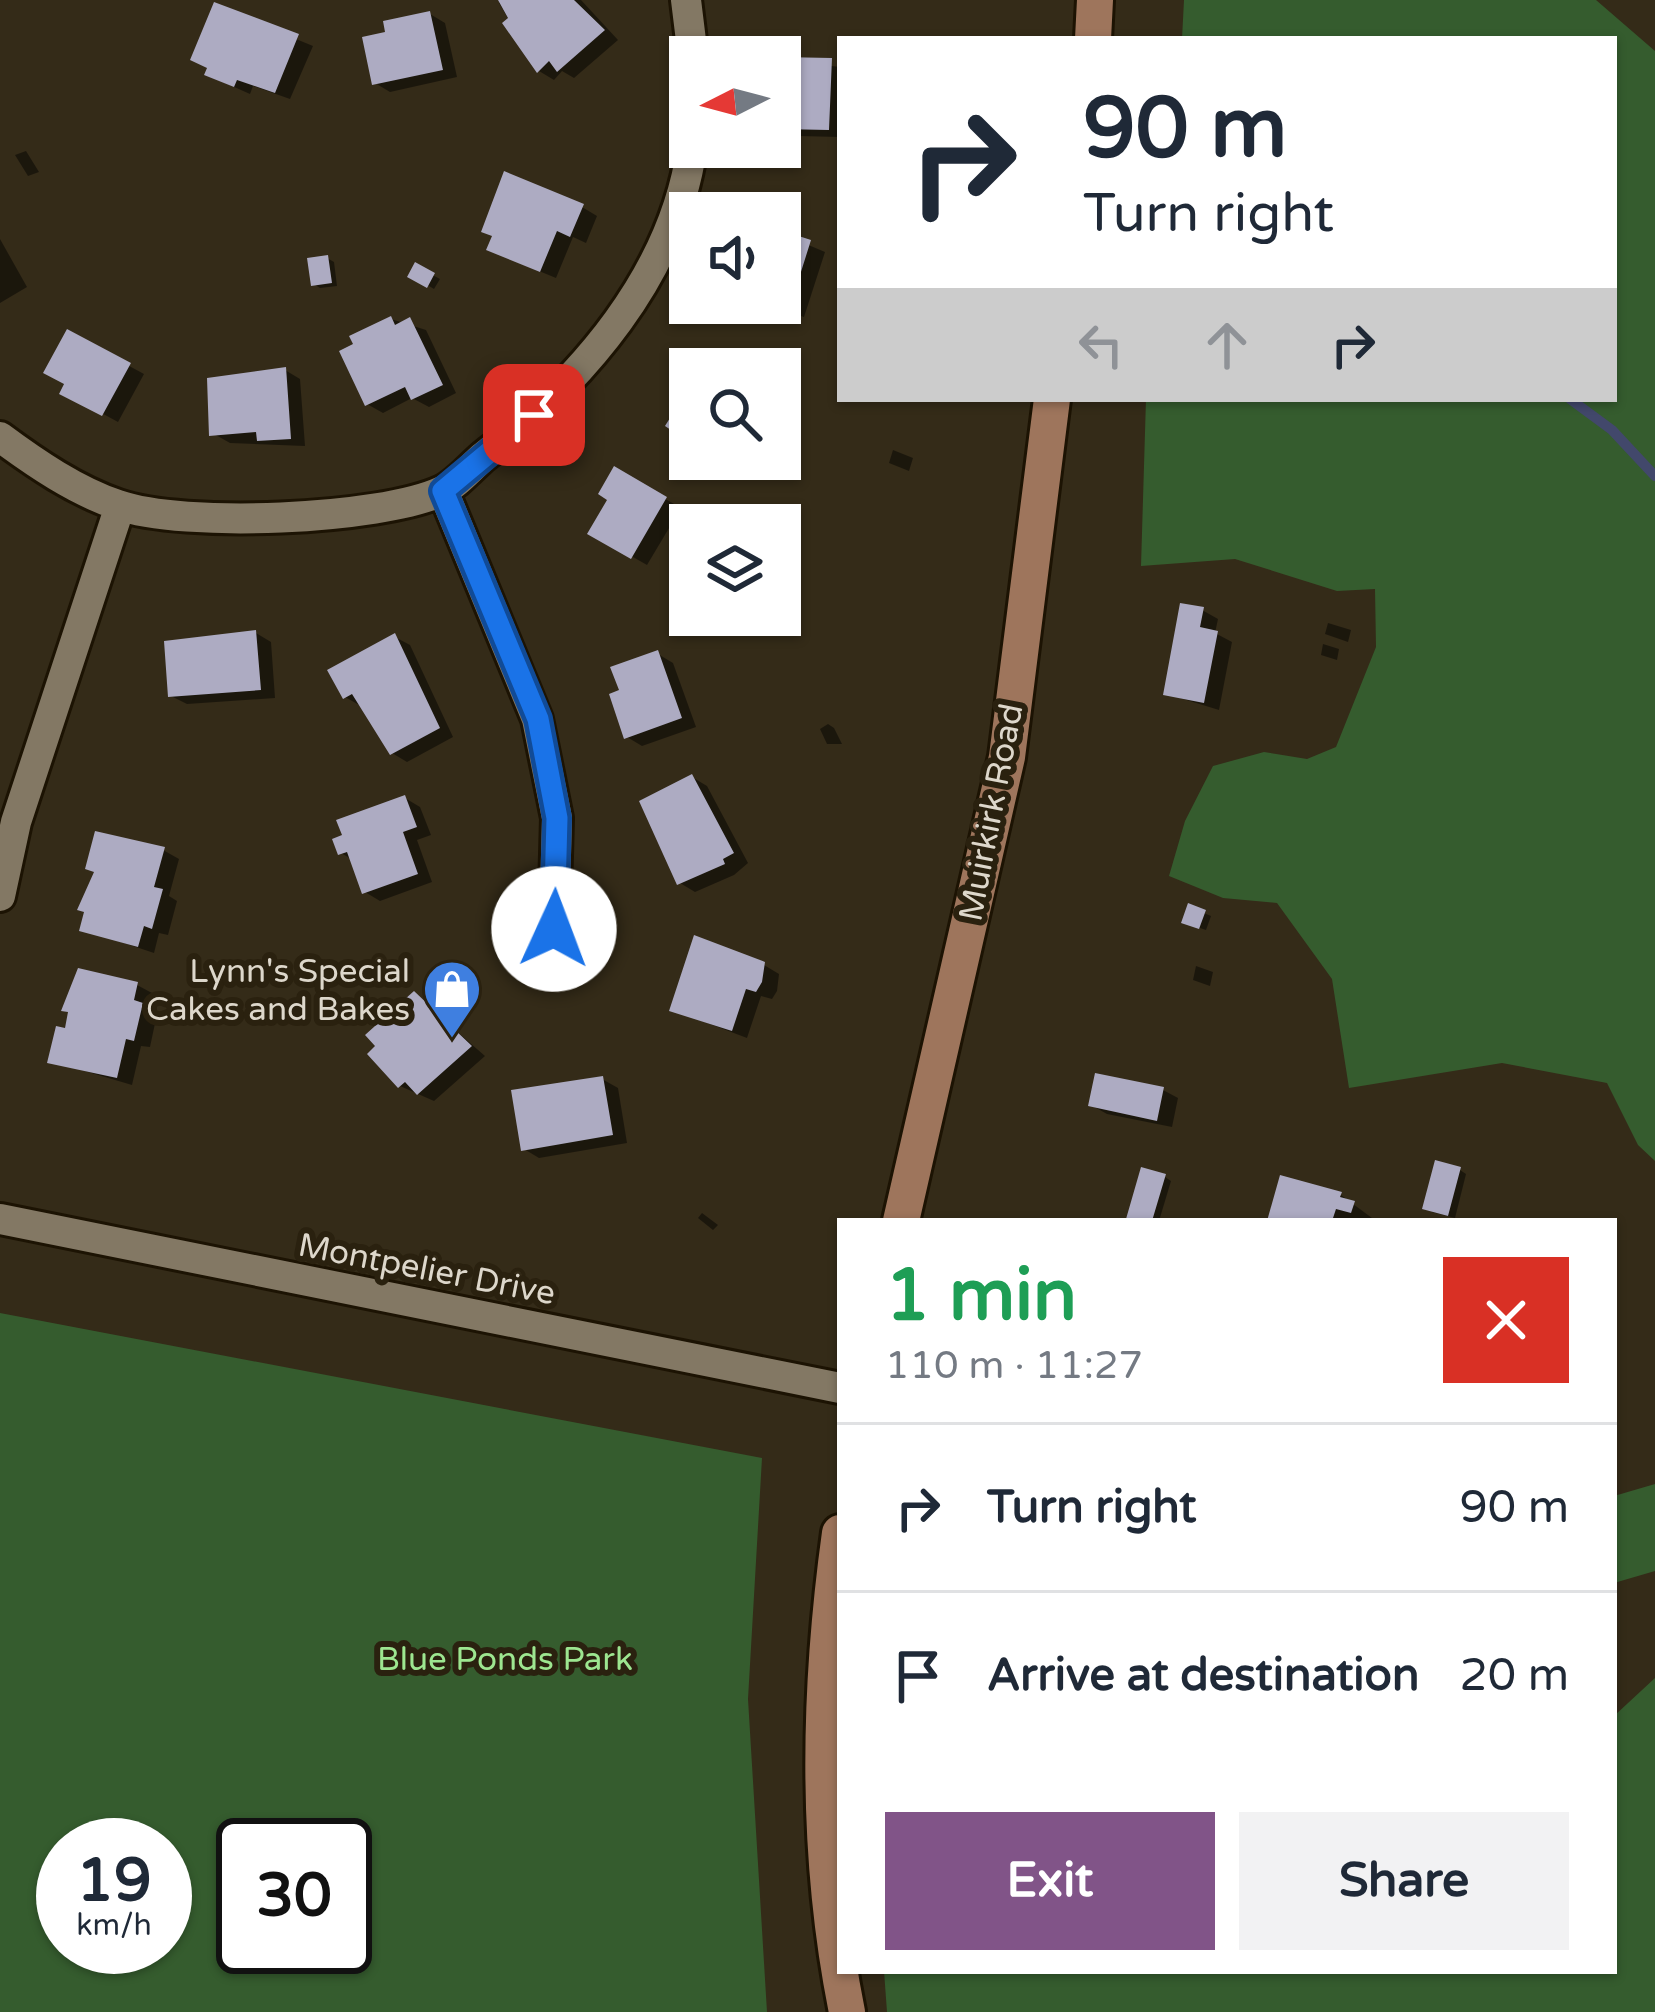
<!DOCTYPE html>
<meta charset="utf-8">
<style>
body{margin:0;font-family:"Varela Round",sans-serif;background:#f2f2f3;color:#1f2937;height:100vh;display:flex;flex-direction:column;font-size:45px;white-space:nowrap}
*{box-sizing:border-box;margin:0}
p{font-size:39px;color:#747a83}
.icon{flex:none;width:66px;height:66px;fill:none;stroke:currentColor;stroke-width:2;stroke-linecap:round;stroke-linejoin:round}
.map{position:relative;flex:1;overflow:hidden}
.details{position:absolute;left:837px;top:1218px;width:780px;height:756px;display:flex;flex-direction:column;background:#fff;border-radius:0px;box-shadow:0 3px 9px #0004}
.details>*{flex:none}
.banner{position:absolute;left:837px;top:36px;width:780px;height:366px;border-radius:0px;box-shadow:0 3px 9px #0004;background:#fff;color:#1f2937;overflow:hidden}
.needle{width:78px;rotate:264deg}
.fabs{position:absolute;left:669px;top:36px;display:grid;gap:24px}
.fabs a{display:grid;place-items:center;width:132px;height:132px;border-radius:0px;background:#fff;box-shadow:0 3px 9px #0004;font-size:60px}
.speed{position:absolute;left:36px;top:1818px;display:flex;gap:24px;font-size:60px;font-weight:700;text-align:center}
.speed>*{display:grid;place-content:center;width:156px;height:156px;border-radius:50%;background:#fff;box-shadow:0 3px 9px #0004;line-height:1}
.speed small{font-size:30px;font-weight:400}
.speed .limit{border:6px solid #111;border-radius:18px;background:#fff;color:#111}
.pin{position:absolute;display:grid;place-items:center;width:102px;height:102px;color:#fff;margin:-51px;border-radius:24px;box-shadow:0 6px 18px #0006}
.me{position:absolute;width:132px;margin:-66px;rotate:2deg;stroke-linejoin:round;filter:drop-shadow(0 0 9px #0008)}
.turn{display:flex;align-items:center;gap:42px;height:252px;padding:0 48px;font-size:54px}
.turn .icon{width:156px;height:156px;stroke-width:2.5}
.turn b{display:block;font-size:84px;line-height:102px}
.lanes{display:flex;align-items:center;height:114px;padding:0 48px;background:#0003;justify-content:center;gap:60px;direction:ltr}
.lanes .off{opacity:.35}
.round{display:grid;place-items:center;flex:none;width:126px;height:126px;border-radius:0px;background:#f2f2f3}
.summary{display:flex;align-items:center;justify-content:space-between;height:204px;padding:0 48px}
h1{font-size:72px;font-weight:800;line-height:90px;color:#1e9e55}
.action{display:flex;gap:24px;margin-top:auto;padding:24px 48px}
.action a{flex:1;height:138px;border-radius:0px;background:#815488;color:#fff;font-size:48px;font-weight:800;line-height:138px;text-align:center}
.action a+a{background:#f2f2f3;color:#1f2937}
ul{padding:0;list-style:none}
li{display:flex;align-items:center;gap:36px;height:168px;padding:0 48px;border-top:3px solid #e0e1e3}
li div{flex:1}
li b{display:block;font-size:45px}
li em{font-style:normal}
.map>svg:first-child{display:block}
.green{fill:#355c2e;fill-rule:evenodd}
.shadow{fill:#0007}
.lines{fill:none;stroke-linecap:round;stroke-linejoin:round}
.stream{stroke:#42486b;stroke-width:10}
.building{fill:#adabc2}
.street-casing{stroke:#1c1303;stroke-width:36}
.secondary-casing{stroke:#1c1303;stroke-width:42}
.street{stroke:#837864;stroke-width:30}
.secondary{stroke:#9e755c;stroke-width:36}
.route-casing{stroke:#114b97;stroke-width:30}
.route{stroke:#1a73e8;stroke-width:21}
.labels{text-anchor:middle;stroke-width:12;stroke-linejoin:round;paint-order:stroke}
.street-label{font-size:33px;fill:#ddd7cb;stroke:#2a210f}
.poi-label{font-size:33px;fill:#ddd7cb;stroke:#2a210f;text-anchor:end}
.park-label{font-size:33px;fill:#9de690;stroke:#2a210f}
</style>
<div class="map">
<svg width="1655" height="2012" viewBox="0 0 1655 2012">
<rect width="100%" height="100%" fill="#342b18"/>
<!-- green -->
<path class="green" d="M1184,0H1596L1655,51V1161L1638,1145L1607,1083L1502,1063L1349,1088L1332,979L1277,903L1223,898L1169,876L1185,821L1213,766L1264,752L1307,759L1336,747L1376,647L1375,589L1337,591L1235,559L1141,566L1146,399H1614V39H1182Z
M0,1313L762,1458L748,1699L767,2012H0ZM63,1845H165V1947H63ZM243,1845H345V1947H243Z
M1655,1484V1571L1614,1583V1496Z
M1655,1678V2012H887L884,1971H1614V1716Z"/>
<!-- shadow -->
<path class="shadow" d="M502,0H581L618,40L574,78L562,71L554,80L539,71L499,3Z
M216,6L313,46L290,99L253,86L250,94L223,82Z
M430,14L445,23L457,77L390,92L375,83L389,35Z
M780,60L840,67V137L798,136L783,127Z
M26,151L39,172L28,176L15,155Z
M582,207L597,216L586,243L573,237L556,278L505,257Z
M780,233L825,252L804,317L761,303H780Z
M0,239L27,287L0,303Z
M327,258L334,262L337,286L320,288L314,284Z
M416,266L440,279L434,289L411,275Z
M391,319L426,330L456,393L429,407L412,398L383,413L367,404Z
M68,333L144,374L118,422L63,392Z
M701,360L716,369H717H696Z
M285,370L300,379L305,446L230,443L214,434Z
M893,450L913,458L909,471L889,463Z
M615,470L681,508L647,565L591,533L611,499Z
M1202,610L1218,619L1215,633L1232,642L1219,710L1167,694Z
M1328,623L1351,630L1348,642L1325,634Z
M256,633L271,642L275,698L187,704L171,696Z
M395,637L410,645L453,737L407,762L392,753L361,706L345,697Z
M1323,644L1339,649L1337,660L1321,655Z
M658,654L673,663L696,727L642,746L627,737L623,692Z
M828,724L834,728L842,744H827L820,729Z
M692,777L707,786L748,863L734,875L695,892L680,883Z
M405,798L420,807L431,835L417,840L432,882L380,901L365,892L353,860L341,853Z
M163,850L179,859L169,896L177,901L168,935L159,933L154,953L82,929L97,873Z
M1204,913L1211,916L1206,930L1191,925Z
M764,965L779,974L777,991L772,999L761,996L747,1038L673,1010Z
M1196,966L1213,972L1210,986L1193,980Z
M137,985L152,993L148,1009L157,1014L150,1047L141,1046L132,1085L51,1061L71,1013Z
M415,995L485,1056L434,1101L400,1086Z
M602,1079L618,1088L627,1143L539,1158L524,1149Z
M1163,1090L1178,1098L1172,1127L1107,1114L1091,1105Z
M1460,1170L1466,1174L1455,1218L1432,1212Z
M1165,1177L1171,1181L1159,1221L1130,1217Z
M1341,1195L1376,1221H1271Z
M702,1213L718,1225L713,1230L698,1218Z"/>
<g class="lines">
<!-- stream -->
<path class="stream" d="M1570,399L1612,430L1655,476"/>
</g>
<!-- building -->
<path class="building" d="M498,0H574L605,30L557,72L549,61L537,73L502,23L508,18Z
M214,2L299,34L275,93L237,80L234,87L204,75L207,68L190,60Z
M430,11L443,70L372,85L362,37L385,32L383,21Z
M780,57L832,58L829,130L780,129Z
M504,171L584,204L570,237L557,231L540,272L486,250L492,236L481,232Z
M780,230L811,240L789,310L768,304L780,303Z
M328,255L332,283L311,286L307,258Z
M415,262L435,273L427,288L407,277Z
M391,316L395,325L410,317L443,385L411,400L405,387L365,406L339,351L353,344L349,336Z
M67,329L131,363L102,416L59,394L64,384L43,373Z
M286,367L291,439L257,441L256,432L209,436L207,378Z
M690,386V443L665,426Z
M614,466L667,497L631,559L587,534L607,500L598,494Z
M1180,603L1204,607L1200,627L1218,631L1204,703L1163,695Z
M256,630L261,690L168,697L164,641Z
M395,633L440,728L390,755L352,694L343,699L327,670Z
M658,650L682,718L624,739L609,694L619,690L610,667Z
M692,774L734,853L723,859L725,864L677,885L639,801Z
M405,795L417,827L403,832L418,874L362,894L347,852L338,855L332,839L342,835L336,820Z
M95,831L165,847L154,887L163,889L152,929L144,926L138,947L79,931L84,912L77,910L94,872L85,869Z
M1188,903L1206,910L1199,929L1181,923Z
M694,935L765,962L762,982L756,992L746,989L732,1031L669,1011Z
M78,968L138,982L134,1000L143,1003L134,1041L126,1039L117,1078L47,1063L56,1026L65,1028L68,1012L61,1011Z
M414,991L472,1046L417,1095L405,1082L398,1088L367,1054L375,1046L365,1035Z
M1095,1073L1164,1087L1157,1121L1088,1106Z
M603,1076L613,1135L521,1151L511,1090Z
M1435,1160L1461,1167L1448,1216L1422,1209Z
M1141,1167L1166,1174L1152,1221L1126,1219Z
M1280,1175L1342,1192L1340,1197L1355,1201L1351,1213L1336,1209L1332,1221H1267Z"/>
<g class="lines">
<defs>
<path id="street" d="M686,0L693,57
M0,437C35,463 76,491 118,505C183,528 380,520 442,491C457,484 471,467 484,456C582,380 674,275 692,147
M443,491L537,719L557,818L554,929
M0,896L16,822L120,506
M0,1219L840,1388"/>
<path id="secondary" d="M1093,39L1095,0
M901,1221L1007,757L1052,399
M840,1533C818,1692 815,1854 847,2012"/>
</defs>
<!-- street casing -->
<use href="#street" class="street-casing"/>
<!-- secondary casing -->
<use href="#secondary" class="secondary-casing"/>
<!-- street -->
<use href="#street" class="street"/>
<!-- secondary -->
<use href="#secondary" class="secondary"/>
</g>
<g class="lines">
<defs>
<path id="route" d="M534,415L443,491L538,719L557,818L554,929"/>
</defs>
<!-- route casing -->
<use href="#route" class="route-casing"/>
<!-- route -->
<use href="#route" class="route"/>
</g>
<!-- icons -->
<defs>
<symbol id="shop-pin" viewBox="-11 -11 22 30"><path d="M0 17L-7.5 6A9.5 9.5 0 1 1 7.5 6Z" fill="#3f7fe0" stroke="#2a210f"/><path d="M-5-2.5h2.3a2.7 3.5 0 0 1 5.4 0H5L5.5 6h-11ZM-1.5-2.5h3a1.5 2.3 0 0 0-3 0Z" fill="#fff"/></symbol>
</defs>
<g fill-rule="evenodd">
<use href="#shop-pin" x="419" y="956" width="66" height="90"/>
</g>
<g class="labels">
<!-- street labels -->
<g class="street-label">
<text transform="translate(990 812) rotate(-79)" y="12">Muirkirk Road</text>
<text transform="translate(427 1268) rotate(11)" y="12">Montpelier Drive</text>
</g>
<!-- poi labels -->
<g class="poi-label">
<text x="410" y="982">Lynn's Special<tspan x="410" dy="38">Cakes and Bakes</tspan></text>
</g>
<!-- park labels -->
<g class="park-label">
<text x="505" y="1670">Blue Ponds Park</text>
</g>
</g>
</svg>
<div class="fabs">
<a><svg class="needle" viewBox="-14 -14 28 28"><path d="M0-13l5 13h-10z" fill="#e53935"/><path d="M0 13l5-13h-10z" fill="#747a83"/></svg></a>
<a><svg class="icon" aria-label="sound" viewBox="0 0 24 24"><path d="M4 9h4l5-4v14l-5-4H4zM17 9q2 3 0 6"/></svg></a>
<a><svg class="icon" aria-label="search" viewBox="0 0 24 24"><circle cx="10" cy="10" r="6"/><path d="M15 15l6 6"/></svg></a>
<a><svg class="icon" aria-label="layers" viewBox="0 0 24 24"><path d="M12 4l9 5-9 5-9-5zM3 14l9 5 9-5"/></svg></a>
</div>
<div class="speed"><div>19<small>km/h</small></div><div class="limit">30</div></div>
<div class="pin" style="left:534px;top:415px;background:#d93025"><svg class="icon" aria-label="arrive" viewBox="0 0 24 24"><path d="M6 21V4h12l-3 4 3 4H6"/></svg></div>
<svg class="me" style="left:554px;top:929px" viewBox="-20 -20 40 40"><circle r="19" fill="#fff"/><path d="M0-13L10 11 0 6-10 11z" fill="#1a73e8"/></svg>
<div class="banner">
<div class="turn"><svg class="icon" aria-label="right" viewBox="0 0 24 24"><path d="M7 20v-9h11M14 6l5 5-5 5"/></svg><div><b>90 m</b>Turn right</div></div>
<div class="lanes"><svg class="icon off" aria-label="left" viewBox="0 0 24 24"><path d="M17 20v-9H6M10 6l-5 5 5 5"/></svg><svg class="icon off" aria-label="ahead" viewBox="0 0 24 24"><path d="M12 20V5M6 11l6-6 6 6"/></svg><svg class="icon" aria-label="right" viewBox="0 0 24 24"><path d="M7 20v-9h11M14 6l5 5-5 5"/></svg></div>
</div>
<section class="details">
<div class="summary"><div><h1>1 min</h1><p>110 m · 11:27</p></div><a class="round" style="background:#d93025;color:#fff"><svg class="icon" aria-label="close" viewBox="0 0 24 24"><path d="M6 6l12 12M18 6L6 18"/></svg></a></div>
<ul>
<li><svg class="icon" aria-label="right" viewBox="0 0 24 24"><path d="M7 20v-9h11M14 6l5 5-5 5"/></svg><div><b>Turn right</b></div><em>90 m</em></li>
<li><svg class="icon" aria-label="arrive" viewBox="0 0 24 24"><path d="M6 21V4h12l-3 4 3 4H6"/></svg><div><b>Arrive at destination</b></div><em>20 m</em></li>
</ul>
<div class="action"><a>Exit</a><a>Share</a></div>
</section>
</div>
